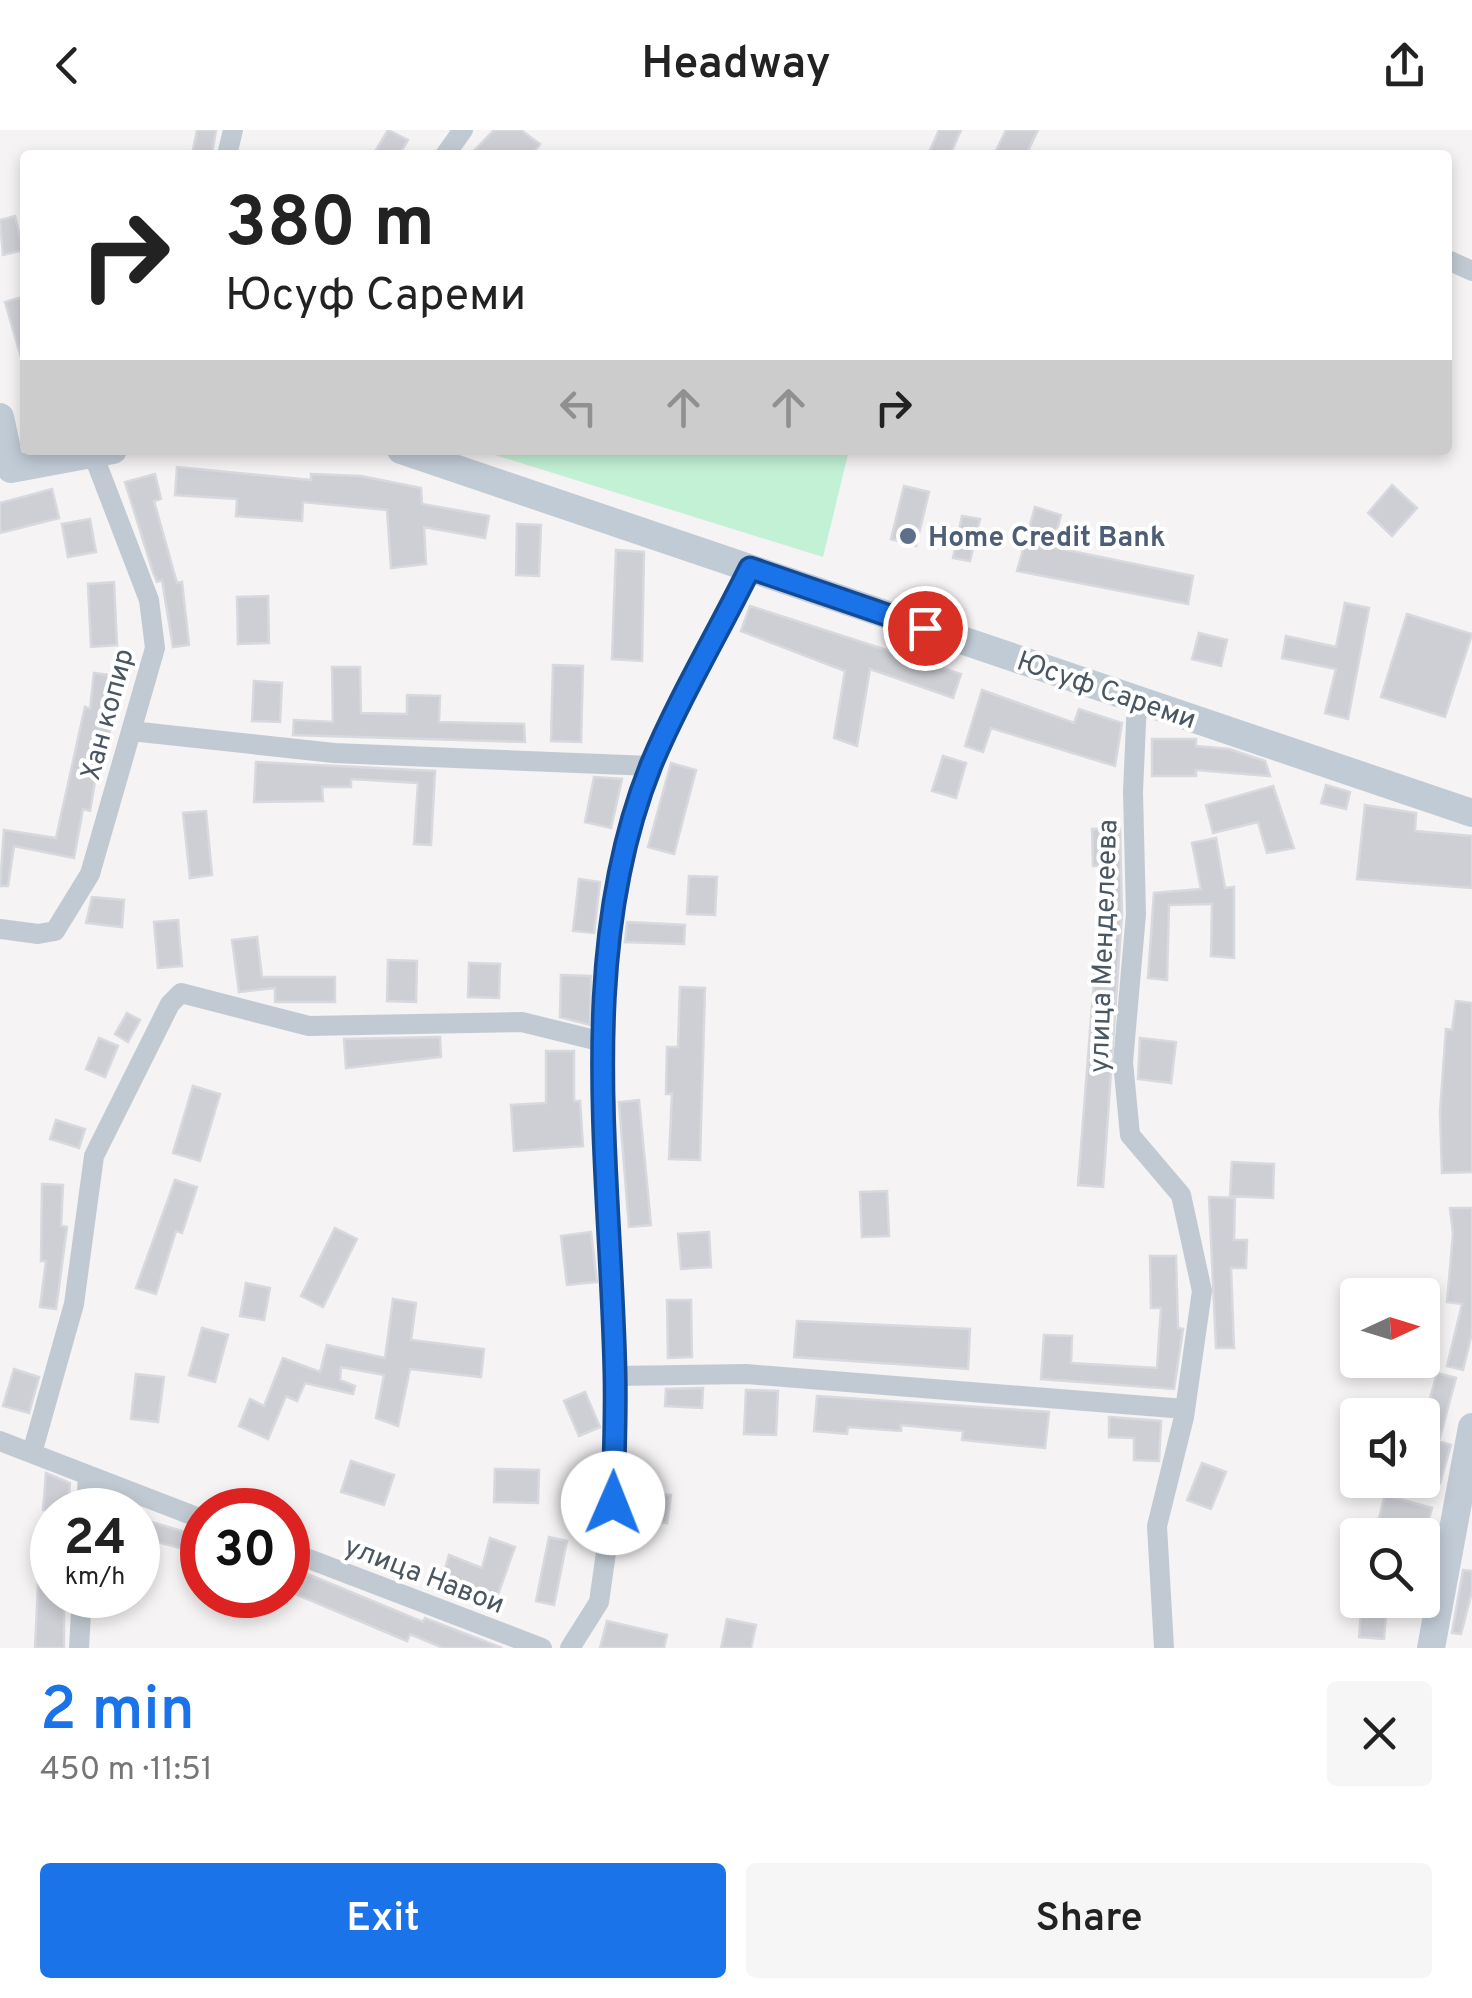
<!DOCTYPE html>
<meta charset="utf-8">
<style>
body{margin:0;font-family:Overpass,sans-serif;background:#f6f6f6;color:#222;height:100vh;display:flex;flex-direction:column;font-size:38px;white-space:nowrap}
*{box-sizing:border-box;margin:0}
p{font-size:32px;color:#767676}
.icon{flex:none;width:55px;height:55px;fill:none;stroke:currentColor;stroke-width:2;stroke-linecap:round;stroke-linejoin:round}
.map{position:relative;height:1518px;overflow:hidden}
.drawer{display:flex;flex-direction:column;background:#fff;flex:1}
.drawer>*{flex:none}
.hud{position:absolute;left:20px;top:20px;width:1432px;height:305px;border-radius:10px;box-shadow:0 5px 15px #0003;background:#fff;color:#222;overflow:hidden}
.needle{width:65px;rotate:86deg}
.controls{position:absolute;left:1340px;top:1148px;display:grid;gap:20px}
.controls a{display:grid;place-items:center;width:100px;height:100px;border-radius:10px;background:#fff;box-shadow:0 5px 15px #0003;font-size:50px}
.speed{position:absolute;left:30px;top:1358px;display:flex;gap:20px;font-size:50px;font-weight:700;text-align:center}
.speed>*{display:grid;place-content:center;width:130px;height:130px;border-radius:50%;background:#fff;box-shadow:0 5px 15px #0003;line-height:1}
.speed small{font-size:25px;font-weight:400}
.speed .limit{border:15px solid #d22;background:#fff;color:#111}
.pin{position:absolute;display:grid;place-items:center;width:85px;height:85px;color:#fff;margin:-42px;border:5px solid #fff;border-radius:50%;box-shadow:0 2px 10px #0007}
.me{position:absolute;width:110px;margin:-55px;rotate:1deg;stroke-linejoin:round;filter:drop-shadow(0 0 8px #0008)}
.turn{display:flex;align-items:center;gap:35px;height:210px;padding:0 40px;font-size:45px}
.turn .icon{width:130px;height:130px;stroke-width:2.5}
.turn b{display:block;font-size:70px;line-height:85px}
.lanes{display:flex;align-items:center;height:95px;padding:0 40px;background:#0003;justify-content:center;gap:50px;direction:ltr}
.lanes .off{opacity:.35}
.round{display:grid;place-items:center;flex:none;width:105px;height:105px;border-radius:10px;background:#f6f6f6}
.head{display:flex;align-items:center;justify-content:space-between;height:170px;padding:0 40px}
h1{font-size:60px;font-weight:600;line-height:75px;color:#1a73e8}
.action{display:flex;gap:20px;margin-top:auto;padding:20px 40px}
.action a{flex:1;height:115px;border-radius:10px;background:#1a73e8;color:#fff;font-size:40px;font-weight:600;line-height:115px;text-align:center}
.action a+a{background:#f6f6f6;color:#222}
header{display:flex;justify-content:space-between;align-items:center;height:130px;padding:0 40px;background:#fff;font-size:45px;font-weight:600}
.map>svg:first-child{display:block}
.green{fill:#c3f1d5}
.building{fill:#cdcfd5;stroke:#d7d9de;stroke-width:2.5}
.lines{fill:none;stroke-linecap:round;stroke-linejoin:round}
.street{stroke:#c1cad2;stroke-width:20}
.secondary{stroke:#c1cbd6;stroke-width:28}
.route-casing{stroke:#114b97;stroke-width:25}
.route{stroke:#1a73e8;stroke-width:18}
.service-dot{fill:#5c6f8a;stroke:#fff;stroke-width:4}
.labels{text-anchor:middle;stroke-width:8;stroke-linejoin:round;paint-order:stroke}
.service-label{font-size:28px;font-weight:bold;fill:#4e5e75;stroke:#fff;text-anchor:start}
.street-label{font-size:28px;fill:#4a5661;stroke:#fff}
</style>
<header><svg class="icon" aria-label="back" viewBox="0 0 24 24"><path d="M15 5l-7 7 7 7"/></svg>Headway<svg class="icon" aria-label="share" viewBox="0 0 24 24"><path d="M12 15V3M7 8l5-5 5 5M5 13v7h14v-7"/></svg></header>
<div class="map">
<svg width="1472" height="1518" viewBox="0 0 1472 1518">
<rect width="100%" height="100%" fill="#f5f3f3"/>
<!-- green -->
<path class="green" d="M479,320H849L823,427Z"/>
<!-- building -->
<path class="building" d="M197,0H216L212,25H192Z
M388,0L408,10L399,25H373Z
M494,0H521L540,14L532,25H470Z
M939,0H961L950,25H928Z
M1006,0H1038L1026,25H994Z
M15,86L23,120L3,125L0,90Z
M25,166V227H21L5,172Z
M177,337L311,350V344L361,346L421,358L422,374L489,386L485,408L424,397L426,434L391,438L387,380L303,372L302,391L236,386L237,369L175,365Z
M155,344L161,369L154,371L177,453L182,452L189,515L173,517L162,450L157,452L153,442L125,352Z
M1392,355L1417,378L1392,406L1368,383Z
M904,356L929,362L916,416L891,409Z
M52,359L59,388L0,403V373Z
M1035,377L1061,385L1052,417L1193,446L1188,474L1017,441Z
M962,386L980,389L970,431L953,428Z
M90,389L96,422L68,427L62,394Z
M517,394L541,395L539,446L516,445Z
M616,420L644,422L642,531L612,529Z
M114,452L117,515L91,517L88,454Z
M268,466L269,513L238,514L237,467Z
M1345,473L1369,478L1348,589L1325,583L1336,539L1282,528L1286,506L1336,517Z
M750,476L961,544L953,568L870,539L857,616L834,608L845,541L741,501Z
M1407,484L1472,504L1445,587L1381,567Z
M1199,503L1227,510L1221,536L1192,529Z
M553,535L583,536L581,612L551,611Z
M332,537H360L361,583L407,584V565L440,566L439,592L524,594L525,612L293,605L294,590L333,592Z
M94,543L119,546L114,585L103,629L99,628L90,681L83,679L74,728L14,716L8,756H0L4,700L56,708L85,577L90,579Z
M254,551L282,553L280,592L252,591Z
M982,560L1074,593L1079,579L1122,593L1115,636L991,598L983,622L965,616Z
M1152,609H1196V616L1229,619L1265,631L1270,646L1196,640V646H1152Z
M943,626L966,633L956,668L932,661Z
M256,632L435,641L431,715L414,714L418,653L351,649V657H322L323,671L254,672Z
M671,633L696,640L674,724L648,717Z
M594,647L622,649L611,698L585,692Z
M1326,655L1350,662L1346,679L1321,673Z
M1273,656L1294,718L1267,723L1258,692L1213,703L1206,675Z
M1365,675L1416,683L1415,701L1472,706V758L1357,749Z
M206,681L212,745L190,748L183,683Z
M1120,698L1122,784L1103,1057L1078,1055L1103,736H1093L1092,699Z
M1216,708L1225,758L1234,757V828L1211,826L1212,774L1169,775L1167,850L1148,848L1154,763L1201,759L1192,713Z
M689,746L717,747L715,785L687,784Z
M579,749L600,752L594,803L573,801Z
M92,767L124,770L122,797L86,793Z
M178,790L182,836L158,838L154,792Z
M627,792L685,795L684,814L625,812Z
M257,807L262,847H335V872H275V858L239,862L232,810Z
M388,830L417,831L416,872L387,871Z
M469,833L500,834L499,868L468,867Z
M561,845L591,846L590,895L560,887Z
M680,857L705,858L700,1030L669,1029L672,964H666L667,917H678Z
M1456,871L1472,873V1042L1442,1043L1440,982L1446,899L1452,900Z
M127,883L140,890L128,912L115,904Z
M440,907L441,927L346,938L344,909Z
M99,908L118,916L105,947L86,939Z
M1140,908L1176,912L1171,953L1138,949Z
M546,921H574V971H580L583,1016L514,1021L511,975L546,973Z
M193,956L220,964L200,1031L173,1023Z
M639,970L651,1095L629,1097L619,972Z
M56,990L85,999L79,1018L50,1009Z
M1232,1032L1274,1034L1273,1068L1230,1066Z
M175,1050L197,1057L182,1103L176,1101L156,1164L136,1158Z
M42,1054L63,1055L61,1096L67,1097L56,1179L40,1177L46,1131H41Z
M887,1061L889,1106L862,1107L860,1062Z
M1209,1067L1235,1068L1234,1110H1247L1246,1138H1231L1234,1218H1216Z
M1450,1078H1472V1203L1463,1240L1447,1236L1462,1174L1447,1172L1453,1104Z
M335,1098L357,1109L323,1177L301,1166Z
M591,1102L597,1152L567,1155L561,1106Z
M709,1102L711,1137L681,1139L678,1104Z
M1150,1126H1176L1178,1198L1183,1199L1174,1259L1041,1249L1044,1205L1072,1206L1071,1233L1157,1238L1161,1178H1151Z
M246,1153L270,1158L264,1190L240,1186Z
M393,1169L416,1173L411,1210L484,1219L481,1247L410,1239L398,1296L376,1288L384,1245L341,1237L340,1250L355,1256L353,1264L305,1253L297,1271L286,1266L268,1309L239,1296L250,1269L264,1276L283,1228L320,1242L327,1215L385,1228Z
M667,1170H691L692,1227L668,1228Z
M797,1191L970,1199L968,1239L794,1227Z
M202,1198L228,1205L215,1252L189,1245Z
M14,1239L39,1247L29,1283L3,1276Z
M1437,1243L1456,1248L1439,1311L1451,1315L1440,1353L1422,1348V1321L1433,1285L1426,1283Z
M136,1244L164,1247L158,1292L131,1289Z
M703,1258L702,1278L665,1276L666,1259Z
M746,1260L778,1261L776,1305L744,1304Z
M585,1262L600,1297L579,1306L564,1271Z
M817,1266L1049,1282L1045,1318L962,1310L963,1301L901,1295V1301L848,1297L847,1304L814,1301Z
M1109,1287L1161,1291L1159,1331L1134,1330V1308L1109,1307Z
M351,1331L394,1345L384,1375L341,1362Z
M1202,1333L1226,1342L1211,1379L1187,1370Z
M495,1339L539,1340L538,1373L494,1372Z
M46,1343L70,1353L68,1380H43Z
M629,1360L671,1365L667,1393L625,1387Z
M1385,1365L1432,1378L1425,1405L1377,1396Z
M138,1388L199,1406L195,1422L138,1407Z
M549,1407L567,1411L554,1475L536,1471Z
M490,1408L515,1417L497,1467L443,1446L449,1425L482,1438Z
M40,1414H52V1465H64V1518H35Z
M288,1436L423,1492L425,1488L502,1518H443L410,1504L407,1511L288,1461Z
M1463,1440L1472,1441V1461L1461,1504L1452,1503Z
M1362,1472L1387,1474L1384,1509L1359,1507Z
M727,1489L756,1495L751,1518H721Z
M607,1491L667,1505L664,1518H600Z"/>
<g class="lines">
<!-- street -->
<path class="street" d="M227,25L233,0
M445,25L463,0
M1448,130L1472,141
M1137,570L1133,662L1136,784L1123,932L1130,1005L1181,1065L1202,1161L1184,1287L1157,1396L1164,1518
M131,601L334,623L651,636
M0,799L38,804L55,801L90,744L155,518L149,470L93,324
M616,1246L746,1244L1185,1279
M0,1311L202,1389
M32,1323L74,1174L94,1026L170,874L181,863L309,896L522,892L603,912
M86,1380L88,1345
M288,1421L542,1518
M79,1518L82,1465
M570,1518L599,1472L613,1373L616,1246L603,912L610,805L628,712L651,636L751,439"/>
<!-- secondary -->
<path class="secondary" d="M0,287L11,339L113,320
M401,320L1472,683
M1431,1518L1472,1297"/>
</g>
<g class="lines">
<defs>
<path id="route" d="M613,1373C614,1330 616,1287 615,1244C611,1044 574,827 651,635C679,568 718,503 750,438L925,498"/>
</defs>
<!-- route casing -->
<use href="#route" class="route-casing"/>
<!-- route -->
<use href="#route" class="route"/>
</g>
<!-- markers -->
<circle class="service-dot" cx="908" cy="406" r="10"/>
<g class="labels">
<!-- service labels -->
<g class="service-label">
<text x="928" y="416">Home Credit Bank</text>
</g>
<!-- street labels -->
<g class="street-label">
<text transform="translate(1107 559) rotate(19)" y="10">Юсуф Сареми</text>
<text transform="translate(106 584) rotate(-75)" y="10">Хан копир</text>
<text transform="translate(1102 816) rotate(-88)" y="10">улица Менделеева</text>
<text transform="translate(425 1444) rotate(21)" y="10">улица Навои</text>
</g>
</g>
</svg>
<div class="controls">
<a><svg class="needle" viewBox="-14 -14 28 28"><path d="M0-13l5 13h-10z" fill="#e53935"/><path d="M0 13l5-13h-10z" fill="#767676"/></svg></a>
<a><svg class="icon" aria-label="sound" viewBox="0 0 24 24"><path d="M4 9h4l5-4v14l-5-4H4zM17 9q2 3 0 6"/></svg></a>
<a><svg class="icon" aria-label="search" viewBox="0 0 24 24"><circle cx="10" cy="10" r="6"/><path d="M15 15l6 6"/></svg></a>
</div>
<div class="speed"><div>24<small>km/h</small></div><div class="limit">30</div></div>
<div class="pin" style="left:925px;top:498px;background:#d93025"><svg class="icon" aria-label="arrive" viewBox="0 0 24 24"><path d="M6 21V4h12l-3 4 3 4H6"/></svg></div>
<svg class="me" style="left:613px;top:1373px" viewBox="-20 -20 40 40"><circle r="19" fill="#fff"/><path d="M0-13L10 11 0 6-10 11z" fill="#1a73e8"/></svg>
<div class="hud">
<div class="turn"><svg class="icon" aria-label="right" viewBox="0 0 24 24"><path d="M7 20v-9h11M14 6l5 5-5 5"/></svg><div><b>380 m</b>Юсуф Сареми</div></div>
<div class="lanes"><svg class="icon off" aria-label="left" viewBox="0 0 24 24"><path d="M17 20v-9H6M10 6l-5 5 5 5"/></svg><svg class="icon off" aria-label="ahead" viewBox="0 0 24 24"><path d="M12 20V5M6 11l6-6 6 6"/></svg><svg class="icon off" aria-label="ahead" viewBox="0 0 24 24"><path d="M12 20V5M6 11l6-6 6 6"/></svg><svg class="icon" aria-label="right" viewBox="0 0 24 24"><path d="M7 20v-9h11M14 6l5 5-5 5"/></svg></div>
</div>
</div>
<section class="drawer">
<div class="head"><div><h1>2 min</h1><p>450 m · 11:51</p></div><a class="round"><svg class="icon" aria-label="close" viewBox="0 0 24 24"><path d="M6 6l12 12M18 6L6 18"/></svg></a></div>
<div class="action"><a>Exit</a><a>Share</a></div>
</section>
